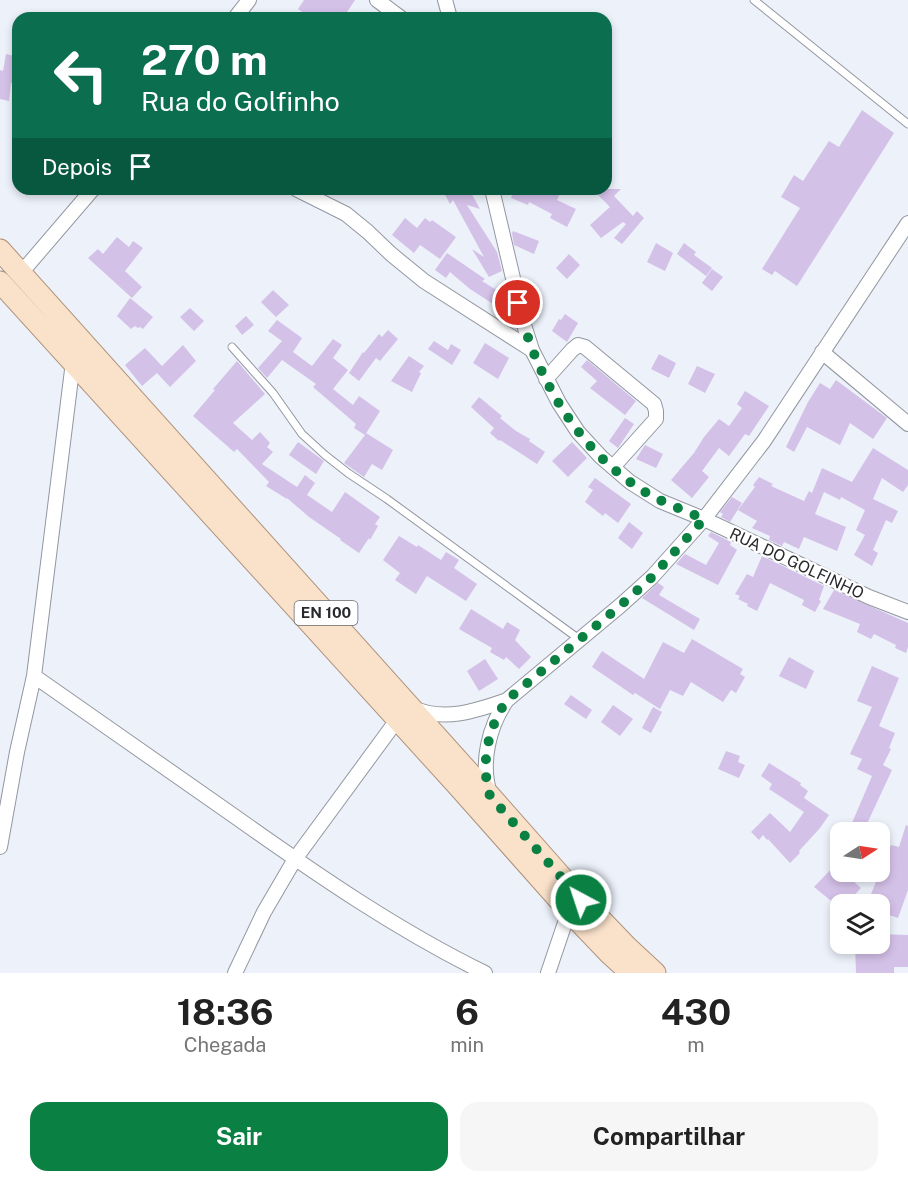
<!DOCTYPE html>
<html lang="pt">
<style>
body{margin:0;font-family:"Public Sans",sans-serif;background:#f6f6f6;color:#222;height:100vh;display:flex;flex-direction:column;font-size:22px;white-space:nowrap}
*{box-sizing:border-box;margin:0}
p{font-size:20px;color:#767676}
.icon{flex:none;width:33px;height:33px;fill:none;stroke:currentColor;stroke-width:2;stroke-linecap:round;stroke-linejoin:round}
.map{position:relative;height:973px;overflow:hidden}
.details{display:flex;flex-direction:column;background:#fff;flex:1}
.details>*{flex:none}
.banner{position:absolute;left:12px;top:12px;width:600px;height:183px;border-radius:18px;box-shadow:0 3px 9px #0003;background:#0b6e4f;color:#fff;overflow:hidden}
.needle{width:39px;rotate:78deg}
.tools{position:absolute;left:830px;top:822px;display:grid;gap:12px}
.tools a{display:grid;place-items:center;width:60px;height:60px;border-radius:12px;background:#fff;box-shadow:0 3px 9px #0003;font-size:30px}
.pin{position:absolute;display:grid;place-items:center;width:51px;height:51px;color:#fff;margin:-26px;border:3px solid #fff;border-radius:50%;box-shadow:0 2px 6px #0007}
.me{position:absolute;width:66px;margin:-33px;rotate:320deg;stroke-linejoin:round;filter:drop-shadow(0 0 4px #0008)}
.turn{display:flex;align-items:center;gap:21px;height:126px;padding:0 30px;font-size:27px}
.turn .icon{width:78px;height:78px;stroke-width:2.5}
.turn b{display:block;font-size:42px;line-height:51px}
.then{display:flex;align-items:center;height:57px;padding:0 30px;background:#0003;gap:12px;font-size:22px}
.eta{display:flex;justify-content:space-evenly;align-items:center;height:102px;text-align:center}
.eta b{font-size:36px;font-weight:700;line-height:42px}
.button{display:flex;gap:12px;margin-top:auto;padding:12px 30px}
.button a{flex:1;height:69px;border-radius:18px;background:#0b8043;color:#fff;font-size:24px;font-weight:700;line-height:69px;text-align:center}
.button a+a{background:#f6f6f6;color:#222}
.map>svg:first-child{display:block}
.building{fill:#d4c1e8}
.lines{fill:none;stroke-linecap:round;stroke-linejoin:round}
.lane-casing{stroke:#9397a0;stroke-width:9}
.street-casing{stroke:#9397a0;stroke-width:16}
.primary-casing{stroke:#af947c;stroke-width:23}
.lane{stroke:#fff;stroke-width:7}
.street{stroke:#fff;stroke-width:14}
.primary{stroke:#fae1ca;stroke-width:21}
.route{stroke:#0b8043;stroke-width:10;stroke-dasharray:0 18}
.labels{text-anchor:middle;stroke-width:4.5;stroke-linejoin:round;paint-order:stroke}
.shield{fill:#fff;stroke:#68696c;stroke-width:1.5}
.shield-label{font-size:15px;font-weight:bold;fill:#28292d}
.street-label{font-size:16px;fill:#28292d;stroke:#fff}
</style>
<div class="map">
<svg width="908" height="973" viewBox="0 0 908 973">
<rect width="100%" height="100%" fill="#ecf1fa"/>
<!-- building -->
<path class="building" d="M304,0H355L343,18H311L298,9Z
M6,54L18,57V84L11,83L9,101L0,99V70L3,71Z
M862,110L894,133L797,286L775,271L772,275L762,269L800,208L781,197L794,175L803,181L829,141L839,147Z
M442,189H469L480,209L467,205L497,252L502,271L489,277L472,249L484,257L453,200L450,204Z
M514,189H562L557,200L576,209L567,227L550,218L552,214L529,202L528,205L511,198Z
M592,189H621L614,196L633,216L637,211L644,218L622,244L614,238L626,224L623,222L601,238L590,225L610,207Z
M405,218L417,228L425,218L430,222L432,220L456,237L440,259L420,245L414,253L392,235Z
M513,231L539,241L534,254L514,245L512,233Z
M117,237L129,247L133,241L143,248L125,271L142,287L132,298L88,258L98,249L103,254Z
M656,243L673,253L665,271L647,262Z
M684,243L696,252L694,255L712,268L706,276L677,254Z
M447,253L485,279L482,281L498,291L493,304L470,289L450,272L446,278L435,270Z
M569,254L580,265L567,279L556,268Z
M712,269L723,277L712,291L702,283Z
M273,290L289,305L276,317L261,302Z
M130,298L153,317L143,329L140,327L138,328L135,326L131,329L117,316Z
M190,308L204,321L194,331L180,317Z
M565,314L578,323L567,342L552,331L559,319L561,320Z
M246,316L254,325L242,335L235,326Z
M277,320L302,338L293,352L312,366L333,339L342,345L333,358L348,370L333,389L353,405L359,396L380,411L365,435L366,433L393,450L382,470L372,464L364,477L344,463L365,435L354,428L356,424L313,387L316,384L282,360L267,378L258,368L282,341L268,331Z
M388,330L398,339L380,361L376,358L359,381L349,373L363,352L364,353L379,334L382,337Z
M434,341L448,350L451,344L461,350L452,365L428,349Z
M485,343L509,358L498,379L473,363Z
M183,345L196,361L170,387L157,373L142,386L125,365L145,348L162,366Z
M659,354L676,363L669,378L651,369Z
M409,356L424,366L419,372L421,373L412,392L391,381Z
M587,360L636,401L625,415L590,388L597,381L581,367Z
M237,361L265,394L233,423L252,440L260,432L270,443L267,447L273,452L262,464L297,487L305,475L315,483L307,495L332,512L345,492L380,517L375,524L378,526L370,540L369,538L359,553L340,540L341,539L309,517L287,498V499L266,486L269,482L237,449L234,452L193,416L215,390L213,389Z
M697,366L715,374L705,393L688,384Z
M836,380L887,418L873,439L850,423L840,445L807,427L794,452L786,447L808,402L820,383L830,389Z
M745,391L769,406L749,436L745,434L729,456L719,448L702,471L709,477L692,498L671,480L694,453L704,437L719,419L729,426L742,408L737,404Z
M479,397L502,416L500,418L516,431L530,439L529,441L545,452L537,464L500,440L499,441L490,433L494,428L471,407Z
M625,418L634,424L618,448L609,441Z
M298,442L324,461L316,474L289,455Z
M572,442L587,458L568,477L552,461Z
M645,445L663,454L656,468L636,459Z
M873,448L908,470V485L903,492L882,478L873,499L898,511L892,523L886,520L873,550L878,553L872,566L854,555L865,535L856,530L865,510L841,497L840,500L824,492L815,514L846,527L837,551L804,537L799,549L784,542L782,546L769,540L770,536L752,528L757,521L738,510L755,487L753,485L759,477L773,484L771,486L804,501L809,491L812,493L822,468L852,482Z
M595,478L631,504L618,523L605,513L603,516L585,502L593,490L588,487Z
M732,497L742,503L730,522L721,517L723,514L720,512Z
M629,522L643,533L632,549L618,538Z
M711,532L731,542L730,545L737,550L718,585L676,564L685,554L706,565L719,543L708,536Z
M399,536L417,547L418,545L441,560L446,552L459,560L454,568L477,584L466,601L427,576L416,594L395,580L400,573L383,560Z
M762,556L824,586L819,600L821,601L815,612L802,605L804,600L770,583L757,611L747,606L748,604L738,599L740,596L735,594L747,574L753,577Z
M658,583L664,587L659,595L700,619L694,630L642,598Z
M834,590L908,623V647L906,653L895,648L896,645L874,634L871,639L857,632L860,624L823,609Z
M471,609L503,629L507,622L520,630L515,640L531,657L519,669L506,657L504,660L490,652L492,648L459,629Z
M692,639L743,669L740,674L745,677L736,693L731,690L723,702L691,682L683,696L670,690L660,709L635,693L633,695L592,667L602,651L644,679L663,642L684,653Z
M789,657L814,671L806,689L779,676Z
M485,659L498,679L479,691L467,671Z
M872,666L899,678L879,726L895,733L889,748L891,749L883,765L892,770L865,828L852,823L872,776L857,769L862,759L850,754L872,707L857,701Z
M571,695L592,710L586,719L564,704Z
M613,705L633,719L620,736L601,722Z
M653,707L662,712L651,733L642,728Z
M726,751L740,756L738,762L745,765L739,778L718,769Z
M769,763L801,783L800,785L808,791L804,798L829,815L820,828L799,851L800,853L790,863L768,839L767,840L763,835L759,840L751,832L770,813L790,832L804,812L769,789L772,784L761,776Z
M906,825L908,826V890L898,918L879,912V904H867L891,845L899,847Z
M835,865L840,869V872H843L861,888L846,904H835L814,887Z
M879,934L908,935V967H894V973H856L855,944H879Z"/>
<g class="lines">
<defs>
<path id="lane" d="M754,0L908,124
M232,347L273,393L302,434L325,455L348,473L387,499L579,639"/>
<path id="street" d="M377,0L401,18
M445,0L450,18
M235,18L249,0
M296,189L346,214L368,232L391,254L424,281L532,350
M492,189L524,325L532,350L559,403L578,432L601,457L630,482L660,501L704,519L869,597L908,612
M21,273L93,189
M822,352L908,424
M546,379L572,350L578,345L585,347L654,404L656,411V419L613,467
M34,676C102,723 169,771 237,818C316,874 397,930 485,973
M413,708C444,722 476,711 507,700
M490,794C480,763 489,726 507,700L621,605L652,577L704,519L764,441L908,223
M0,847L17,752L34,676L73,362
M235,973L264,912L295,859L397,720
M548,973L569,911"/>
<path id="primary" d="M0,250L490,796L581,899L627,947L655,973
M0,282L458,786L569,911L610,954L631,973"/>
</defs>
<!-- lane casing -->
<use href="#lane" class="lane-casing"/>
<!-- street casing -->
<use href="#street" class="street-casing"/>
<!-- primary casing -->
<use href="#primary" class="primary-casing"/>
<!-- lane -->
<use href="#lane" class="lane"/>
<!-- street -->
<use href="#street" class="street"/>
<!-- primary -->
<use href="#primary" class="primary"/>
</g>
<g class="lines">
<!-- route -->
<path class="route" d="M518,303C534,371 572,440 630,482C652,499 679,508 704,519L652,577L621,605L507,700C488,727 480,764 490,796L581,900"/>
</g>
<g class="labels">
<!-- shield labels -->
<rect class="shield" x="294.5" y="601" width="63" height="24" rx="4.5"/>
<g class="shield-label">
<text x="326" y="618">EN 100</text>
</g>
<!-- street labels -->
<g class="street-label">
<text transform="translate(797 563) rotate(25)" y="6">RUA DO GOLFINHO</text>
</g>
</g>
</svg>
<div class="tools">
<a><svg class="needle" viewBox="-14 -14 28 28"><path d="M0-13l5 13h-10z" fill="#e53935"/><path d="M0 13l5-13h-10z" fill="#767676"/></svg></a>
<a><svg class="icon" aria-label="layers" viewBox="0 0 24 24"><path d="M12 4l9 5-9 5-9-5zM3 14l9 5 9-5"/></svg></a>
</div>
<div class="pin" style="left:518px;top:303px;background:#d93025"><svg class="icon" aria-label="arrive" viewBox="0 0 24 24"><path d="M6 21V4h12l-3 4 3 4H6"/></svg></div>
<svg class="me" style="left:581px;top:900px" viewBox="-20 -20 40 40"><circle r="17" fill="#0b8043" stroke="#fff" stroke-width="3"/><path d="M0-11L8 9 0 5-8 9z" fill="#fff"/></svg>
<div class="banner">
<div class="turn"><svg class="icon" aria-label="left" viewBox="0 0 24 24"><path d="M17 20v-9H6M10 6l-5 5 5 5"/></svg><div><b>270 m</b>Rua do Golfinho</div></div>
<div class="then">Depois<svg class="icon" aria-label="arrive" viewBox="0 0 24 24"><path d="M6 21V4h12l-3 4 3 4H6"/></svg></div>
</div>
</div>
<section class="details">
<div class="eta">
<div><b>18:36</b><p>Chegada</p></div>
<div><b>6</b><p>min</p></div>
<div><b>430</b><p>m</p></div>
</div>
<div class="button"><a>Sair</a><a>Compartilhar</a></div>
</section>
